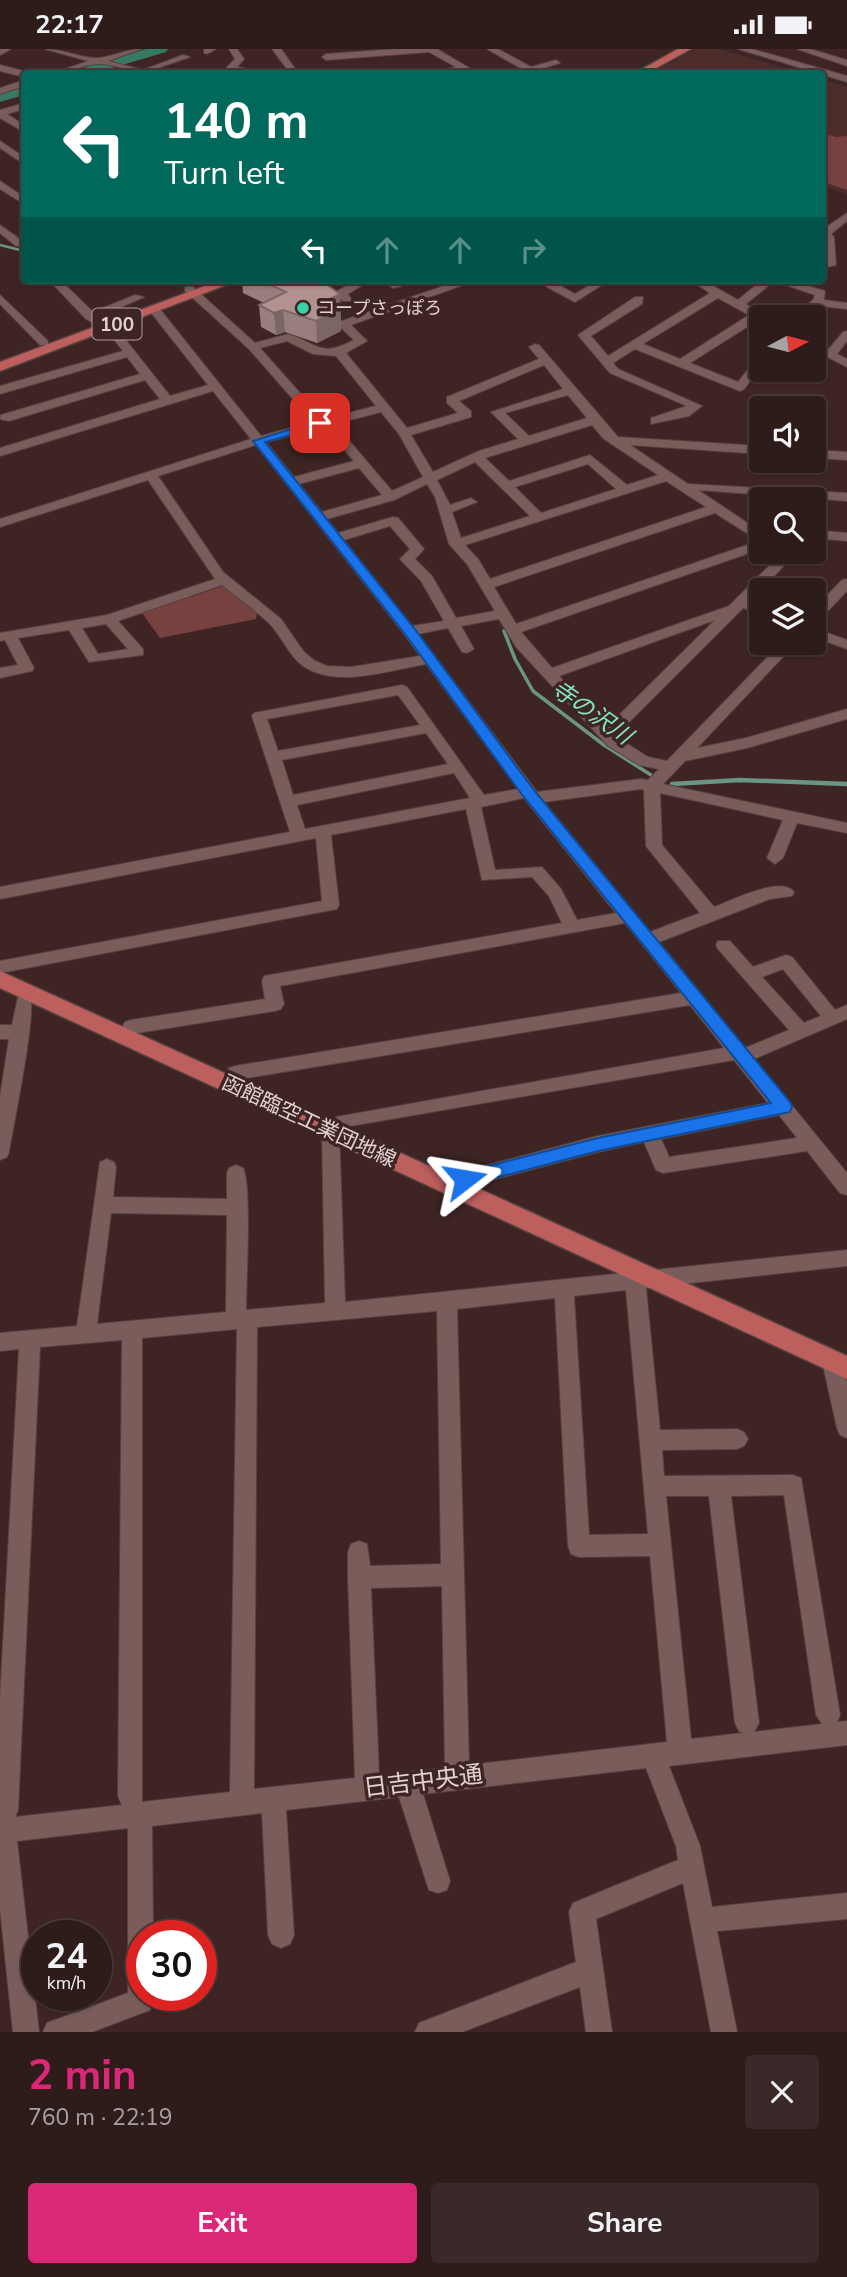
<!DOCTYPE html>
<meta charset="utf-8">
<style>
body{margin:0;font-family:"Nunito Sans","Noto Sans JP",sans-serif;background:#3a2928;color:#f1f3f6;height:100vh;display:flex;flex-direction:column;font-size:26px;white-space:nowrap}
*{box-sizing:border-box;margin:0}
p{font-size:23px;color:#a7a1a3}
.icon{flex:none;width:38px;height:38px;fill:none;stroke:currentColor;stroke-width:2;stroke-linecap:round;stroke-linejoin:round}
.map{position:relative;height:1983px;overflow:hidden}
.side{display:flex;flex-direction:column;background:#2e1c1b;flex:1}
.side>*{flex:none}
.banner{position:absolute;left:21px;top:21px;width:805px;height:214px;border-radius:7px;box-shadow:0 2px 5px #0004,0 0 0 2px #493a3a;background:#00695c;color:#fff;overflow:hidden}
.needle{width:46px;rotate:83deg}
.tools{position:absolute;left:749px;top:256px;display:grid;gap:14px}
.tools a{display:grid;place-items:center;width:77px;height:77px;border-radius:7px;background:#2e1c1b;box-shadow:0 2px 5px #0004,0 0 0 2px #493a3a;font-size:35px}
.speed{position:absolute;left:21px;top:1871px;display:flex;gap:14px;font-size:35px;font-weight:700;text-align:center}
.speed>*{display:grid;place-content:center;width:91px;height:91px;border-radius:50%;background:#2e1c1b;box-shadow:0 2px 5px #0004,0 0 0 2px #493a3a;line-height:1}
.speed small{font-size:18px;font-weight:400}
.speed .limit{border:10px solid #d22;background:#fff;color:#111}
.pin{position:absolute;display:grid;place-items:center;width:60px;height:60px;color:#fff;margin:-30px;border-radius:14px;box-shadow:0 4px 10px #0006}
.me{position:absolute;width:77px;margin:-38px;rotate:76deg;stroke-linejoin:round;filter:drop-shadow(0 0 5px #0008)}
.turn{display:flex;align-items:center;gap:24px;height:147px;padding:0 28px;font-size:32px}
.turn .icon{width:91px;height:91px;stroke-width:2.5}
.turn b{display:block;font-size:49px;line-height:60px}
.lanes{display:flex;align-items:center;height:66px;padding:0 28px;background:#0003;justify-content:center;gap:35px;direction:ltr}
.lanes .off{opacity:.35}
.round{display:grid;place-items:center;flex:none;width:74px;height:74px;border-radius:7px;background:#3a2928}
.head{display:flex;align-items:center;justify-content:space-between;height:119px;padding:0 28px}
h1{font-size:42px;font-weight:700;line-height:52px;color:#db2777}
.cta{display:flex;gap:14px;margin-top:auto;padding:14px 28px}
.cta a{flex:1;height:80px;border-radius:7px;background:#db2777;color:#fff;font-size:28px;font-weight:700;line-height:80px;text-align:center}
.cta a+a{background:#3a2928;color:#f1f3f6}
.status{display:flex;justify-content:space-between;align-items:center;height:49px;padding:0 35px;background:#2e1c1b;direction:ltr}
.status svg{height:19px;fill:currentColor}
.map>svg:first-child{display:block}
.built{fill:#4c2c2b}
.green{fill:#77413f}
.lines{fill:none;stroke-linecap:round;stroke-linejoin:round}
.stream-far2{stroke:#6a9484;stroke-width:2.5}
.stream-far1{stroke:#6a9484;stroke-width:3.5}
.stream{stroke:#6a9484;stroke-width:4.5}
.river{fill:#377a63;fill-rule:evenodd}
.minor-casing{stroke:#554140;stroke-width:2}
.major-casing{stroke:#554140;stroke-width:3}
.minor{fill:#7a5d5b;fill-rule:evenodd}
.major{fill:#bd5f5d;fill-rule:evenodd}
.wall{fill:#987e7c}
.shaded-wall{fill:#7c6665}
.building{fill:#b19290;stroke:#7c6665;stroke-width:2}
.route{fill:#1a73e8;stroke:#114b97;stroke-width:2}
.poi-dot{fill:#38d4a6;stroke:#3e2524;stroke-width:2.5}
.labels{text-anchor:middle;stroke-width:7;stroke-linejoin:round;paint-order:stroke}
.far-poi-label{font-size:18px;fill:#e2d1d0;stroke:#3e2524;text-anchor:start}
.shield{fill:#3e2524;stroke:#b19d9c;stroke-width:2}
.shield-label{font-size:19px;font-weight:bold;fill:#e2d1d0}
.street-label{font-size:21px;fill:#e2d1d0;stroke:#3e2524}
.water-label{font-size:23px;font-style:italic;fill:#82e5c1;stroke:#3e2524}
.near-street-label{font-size:24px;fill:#e2d1d0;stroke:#3e2524}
</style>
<div class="status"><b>22:17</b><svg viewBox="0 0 49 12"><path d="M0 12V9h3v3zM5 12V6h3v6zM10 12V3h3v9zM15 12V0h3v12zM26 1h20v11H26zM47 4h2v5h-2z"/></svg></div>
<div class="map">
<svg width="847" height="1983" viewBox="0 0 847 1983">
<rect width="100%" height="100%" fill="#3e2524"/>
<!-- built -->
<path class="built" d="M695,0H719L803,24H651Z
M822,30L847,38V145L823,137Z"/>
<!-- green -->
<path class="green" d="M822,84L836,88L847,87V141L823,133Z
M223,537L257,564L256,570L160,589L142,564Z"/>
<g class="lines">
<!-- stream-far2 -->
<path class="stream-far2" d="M0,196L24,202
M151,231L181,236"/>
<!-- stream-far1 -->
<path class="stream-far1" d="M504,582L515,610L533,642L604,696L651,726"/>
<!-- stream -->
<path class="stream" d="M672,735L740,731L847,735"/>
<!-- river -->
<path class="river" d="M146,0H168L166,3L95,24H74L76,21Z
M24,38V46L0,53V44Z"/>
<defs>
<path id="minor" d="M0,0H11L0,6Z
M45,0C62,0 84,10 99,9C114,7 127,0 142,0L108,12L143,21L183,6L190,8L149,22L150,24C132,24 116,15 99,15C84,15 69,24 54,24L88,12Z
M204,0H216L207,5L204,4Z
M229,0H237L244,10L237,18L267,24L227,22V18L235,10Z
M272,0H281L298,24H290Z
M396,0H437L478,24L463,22L429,24L456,18L429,3L326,11L322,8L326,5Z
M487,0H498L531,18L556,11L560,14L527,24H515L522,20Z
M738,0H752L847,27V33Z
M797,0H810L847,11V17Z
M0,16L27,23L28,24H24V28L0,22Z
M24,31V37L0,45V39Z
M24,54V60L7,65L24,76V83L0,69V61Z
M0,92L24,108V115L0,99Z
M0,132L24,148V155L0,140Z
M847,164V172L831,185L834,188L836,216L827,218L822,181Z
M0,176L21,191L24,190V197H16L0,184Z
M49,231H60L93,263L135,246L144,248L99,268L104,274L98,277L86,270Z
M281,231H295L309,237L323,231H337L309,244Z
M358,231H371L348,245L351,250L350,252H342L336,244L337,242Z
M380,231H393L402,237L393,239Z
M461,231H477L351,276L367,292L346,304L407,379L458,364L447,354V348L539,310L529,298L535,295L539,296L618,388L761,397V405L630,396L688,435L847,444V452L698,441L761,483V500L521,583L552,619L729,557L784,502H798L750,552L761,556V565L743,559L615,687L648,708L667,712L782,593H797L697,699L746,689L847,660V670L747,699L685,712L663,735L847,774V784L797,774L783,809L775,815L767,809L783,771L660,744L662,796L714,858C731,852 781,826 794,843L792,847L770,850L659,893L745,999L789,981L718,900L716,896L718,892H730L753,918L786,906L792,908L835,961L847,956V970L754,1010L847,1124V1146L840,1144L807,1102L663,1124L656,1121L644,1093L598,1103L465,1138L458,1136L456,1130L458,1124L465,1122L598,1087L768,1054L734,1011L339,1079L345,1253L847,1201V1217L646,1239L660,1381L737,1380L744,1383L748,1390L744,1397L737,1400L662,1401L664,1427L793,1426L801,1429L840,1666L837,1673L847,1672V1696L669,1717L700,1797L712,1858L847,1844V1870L717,1882L737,1983H711L683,1834L596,1870L612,1983H586L580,1938L462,1983H415L419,1974L576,1913L569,1863L573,1854L678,1811L676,1797L646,1719L423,1745L450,1832L447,1841L438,1844L429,1841L426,1832L399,1748L286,1761L294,1886L290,1895L281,1899L272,1895L268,1886L262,1764L152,1777L153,1886H142V1946H154L150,1961L92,1983H43L47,1974L128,1944V1779L17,1792L39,1983H13L0,1860V1650L19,1300L0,1302V1284L77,1277L100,1113L107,1110L114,1113L116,1118L113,1148L227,1150V1124L229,1119L236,1116L243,1119C252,1137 246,1234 246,1261L325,1254L322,1082L325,1077L334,1076L336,1068L724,999L690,956L235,1031L229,1029L226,1024L229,1019L235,1017L681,944L625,874L280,937L284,955L281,960L275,962L131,985L125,983L122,978L125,973L131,971L265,950L262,932L264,927L270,926L562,874L549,847L532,828L482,831L466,760L331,786L339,856L337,860L0,924V912L322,852L316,789L0,850V838L290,783L252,667L254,664L402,636L407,638L484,746L518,740L426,615C390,621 337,640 303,617C288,606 282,587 269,574C255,561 238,549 222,536L118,572L143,600V606L89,613L69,581L18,589L34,619L32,622L0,629V619L18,616L5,591L0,592V584L107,566L215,530L148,431L0,478V470L251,390L213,342L0,407V399L160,350L145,331L9,372L0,370L1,366L140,325L127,308L0,345V337L123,302L104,278L110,275L114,276L170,347L208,336L149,261L155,258L159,259L261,387L313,373L249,300L185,242V238H193L255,294L288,285C319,295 320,309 354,291L339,277V273ZM287,292L313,305L336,307L376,357L323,370L260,299ZM544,316L563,340L491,363L518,390L479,402L433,423L411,386L471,368V362L459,352ZM568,346L587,369L529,387L505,364ZM381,363L399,385L423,428L392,442L335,375ZM592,376L604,390L658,426L627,436L590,406L509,432L485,409ZM325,378L354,412L294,428L266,393ZM256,396L404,585L420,607L351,618L327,617L315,612L304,603L281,570L223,523L158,427ZM475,413L530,467L461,489L452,463L477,453L471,449L450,456L437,431ZM588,415L616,440L541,464L515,438ZM359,419L382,446L322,463L299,435ZM666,432L706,458L490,530L478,510L465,496ZM427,435L435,448L449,495L467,515L495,562L456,569L432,527L415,510L424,500L398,469L393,468L338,484L327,470L394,451ZM715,464L759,492L516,575L494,538ZM390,477L410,500L400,510L421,532L444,572L412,577L344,491ZM499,570L516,598L608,697L639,716L659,720L648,731L641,730L537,743L418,585L448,579L462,603L467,604L474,600L461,577ZM715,571L607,678L559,627ZM106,575L128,600L98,605L82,579ZM398,646L420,676L278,702L267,670ZM426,684L448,715L293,746L282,711ZM454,724L470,749L305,780L297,756ZM641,740L644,741L646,797L700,864L650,883L544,753ZM524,749L527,753L616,864L577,871L561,840L542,818L495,821L481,758ZM783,920L821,967L804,974L762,928ZM779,1066L797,1089L669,1108L661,1090ZM111,1164L227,1166L226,1263L97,1275ZM626,1241L648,1485L589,1486L574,1247ZM555,1249L568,1497L571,1505L579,1508L650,1507L667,1693L469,1716L457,1260ZM437,1262L441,1515L370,1517L367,1495L359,1492L351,1495L348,1503V1528L355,1729L254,1740L257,1278ZM237,1280L230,1743L142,1753V1289ZM122,1291L118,1747L122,1756L15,1768L18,1761L40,1298ZM784,1446L816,1666L822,1675L754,1683L759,1674L731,1447ZM666,1447H709L735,1674L739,1682L743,1684L691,1690ZM442,1537L445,1719L379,1726L371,1539Z
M551,231H564L559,236L575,245L598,231H610L575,253L547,238L546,236Z
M690,231H703L738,251L762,231H790L825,242L824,251L847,254V260L820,257L805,268H792L813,251L815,246L774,232L746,255L766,268H761V271H758L690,314L738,333L757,309L761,308V318L744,340L740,342L635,300L613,314L618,320L702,357L689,367L651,375V369L687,357L610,324L578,286L635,248H643L642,255L591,287L608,307L710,244ZM718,249L749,266L680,310L643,295Z
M0,246L48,292V296H40L0,255Z
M847,282V292L837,305L847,310V318L814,301V294L829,300L843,283Z
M814,401L847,403V411L814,409Z
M814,481L847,484V492L814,489Z
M847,530V542L819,571L814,572V560L842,531Z
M814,579L847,591V600L814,588Z
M24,946L30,948C37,962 13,1079 9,1103L7,1108L0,1111V1047L9,990H0V976H12L18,948Z
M832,1303L839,1306L847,1333V1389L840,1386L837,1379L822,1312L825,1306Z"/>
<path id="major" d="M678,0H691L647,24H635Z
M221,231H239L0,322V313Z
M0,922L847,1307V1330L0,939Z"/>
</defs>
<!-- minor casing -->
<use href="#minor" class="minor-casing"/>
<!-- major casing -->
<use href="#major" class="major-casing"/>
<!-- minor -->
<use href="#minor" class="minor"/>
<!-- major -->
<use href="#major" class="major"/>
</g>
<!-- wall -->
<path class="wall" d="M242,231H320L340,245L341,282L317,294L285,283L276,286L261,278L259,256L264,254L243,244Z"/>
<!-- shaded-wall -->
<path class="shaded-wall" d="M340,245L341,282L317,294L316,272L326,252Z
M283,261L285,283L276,286L274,264Z"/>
<!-- building -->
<path class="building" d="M260,231H320L340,245L326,252L340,260L316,272L283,261L274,264L259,256L286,243Z"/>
<!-- route -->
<path class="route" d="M320,371L324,372V377L265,393L414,579L533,740L790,1053L792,1058L790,1063L598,1102L465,1137L459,1135L457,1130L459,1125L465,1123L598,1089L771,1054L523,747L405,585L253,392Z"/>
<!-- markers -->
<circle class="poi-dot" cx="303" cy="259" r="7"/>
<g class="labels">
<!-- far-poi labels -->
<g class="far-poi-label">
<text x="317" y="265">コープさっぽろ</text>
</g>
<!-- shield labels -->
<rect class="shield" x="92.5" y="259.5" width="49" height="31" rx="5"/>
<g class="shield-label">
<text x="117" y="282">100</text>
</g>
<!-- street labels -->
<g class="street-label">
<text transform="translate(309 1072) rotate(25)" y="7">函館臨空工業団地線</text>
</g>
<!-- water labels -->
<g class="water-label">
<text transform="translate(592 663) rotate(35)" y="8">寺の沢川</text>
</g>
<!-- near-street labels -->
<g class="near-street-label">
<text transform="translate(423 1732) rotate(-7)" y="8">日吉中央通</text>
</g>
</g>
</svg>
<div class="tools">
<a><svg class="needle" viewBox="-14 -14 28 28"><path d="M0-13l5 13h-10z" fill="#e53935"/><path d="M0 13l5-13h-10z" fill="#a7a1a3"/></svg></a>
<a><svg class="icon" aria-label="sound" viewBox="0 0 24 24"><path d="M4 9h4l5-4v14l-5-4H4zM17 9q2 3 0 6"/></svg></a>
<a><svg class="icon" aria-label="search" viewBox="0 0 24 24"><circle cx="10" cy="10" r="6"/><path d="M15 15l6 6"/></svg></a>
<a><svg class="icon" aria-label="layers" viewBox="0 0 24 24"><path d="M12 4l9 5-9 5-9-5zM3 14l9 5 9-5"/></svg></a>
</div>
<div class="speed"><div>24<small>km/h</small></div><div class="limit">30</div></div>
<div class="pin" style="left:320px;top:374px;background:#d93025"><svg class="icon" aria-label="arrive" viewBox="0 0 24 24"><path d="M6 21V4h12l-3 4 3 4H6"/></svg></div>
<svg class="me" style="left:465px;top:1130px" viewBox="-20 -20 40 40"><path d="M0-17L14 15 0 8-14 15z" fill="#1a73e8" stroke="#fff" stroke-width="4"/></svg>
<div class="banner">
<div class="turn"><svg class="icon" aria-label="left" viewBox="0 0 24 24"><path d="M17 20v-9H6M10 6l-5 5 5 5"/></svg><div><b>140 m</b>Turn left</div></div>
<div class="lanes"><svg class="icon" aria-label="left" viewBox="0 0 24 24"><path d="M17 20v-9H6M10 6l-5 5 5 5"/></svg><svg class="icon off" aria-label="ahead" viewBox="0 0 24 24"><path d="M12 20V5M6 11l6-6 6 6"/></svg><svg class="icon off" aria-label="ahead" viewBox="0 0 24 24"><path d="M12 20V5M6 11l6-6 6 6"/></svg><svg class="icon off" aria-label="right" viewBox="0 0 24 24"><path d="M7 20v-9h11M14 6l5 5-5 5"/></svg></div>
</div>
</div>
<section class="side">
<div class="head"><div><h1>2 min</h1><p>760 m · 22:19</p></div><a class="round"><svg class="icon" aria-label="close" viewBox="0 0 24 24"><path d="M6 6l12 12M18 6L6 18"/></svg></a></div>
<div class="cta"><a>Exit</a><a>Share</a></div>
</section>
